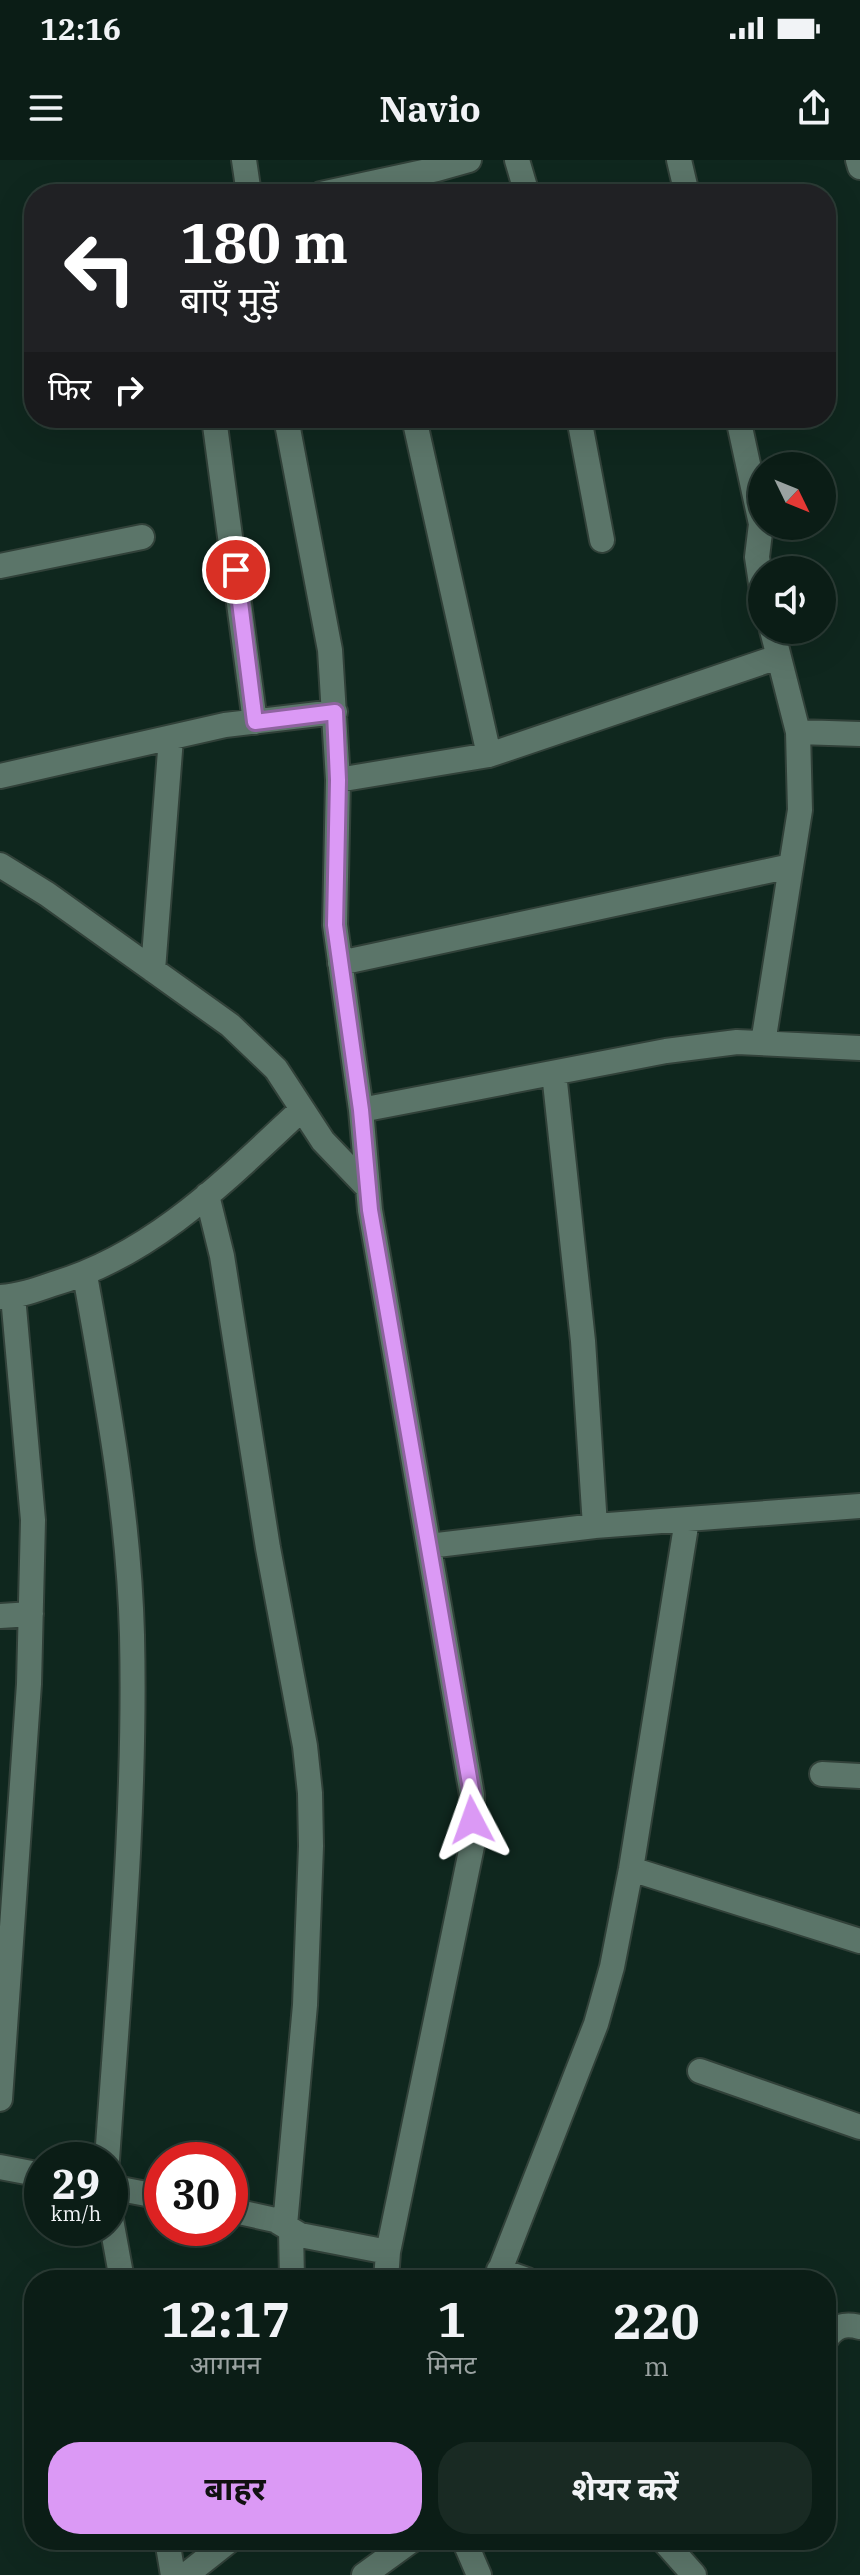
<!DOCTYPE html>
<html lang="hi">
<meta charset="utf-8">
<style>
body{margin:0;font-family:"IBM Plex Serif","Noto Sans Devanagari",serif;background:#192a23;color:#f1f3f6;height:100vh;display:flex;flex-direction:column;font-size:30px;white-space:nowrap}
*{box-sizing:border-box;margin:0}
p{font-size:26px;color:#9aa2a1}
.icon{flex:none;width:44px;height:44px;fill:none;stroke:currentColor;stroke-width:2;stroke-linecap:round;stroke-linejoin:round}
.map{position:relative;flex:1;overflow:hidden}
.sheet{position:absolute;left:24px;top:2110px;width:812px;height:280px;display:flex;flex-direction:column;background:#0b1d16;border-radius:32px;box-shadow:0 8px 32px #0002,0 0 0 2px #2b3b35}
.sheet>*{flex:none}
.guide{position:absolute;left:24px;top:24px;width:812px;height:244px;border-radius:32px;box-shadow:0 8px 32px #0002,0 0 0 2px #2b3b35;background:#202124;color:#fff;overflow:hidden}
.needle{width:52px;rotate:133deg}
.fabs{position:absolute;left:748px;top:292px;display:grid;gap:16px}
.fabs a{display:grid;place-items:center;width:88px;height:88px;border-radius:50%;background:#0b1d16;box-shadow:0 8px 32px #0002,0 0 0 2px #2b3b35;font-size:40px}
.speed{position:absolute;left:24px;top:1982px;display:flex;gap:16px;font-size:40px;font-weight:700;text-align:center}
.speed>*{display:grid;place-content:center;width:104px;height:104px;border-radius:50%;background:#0b1d16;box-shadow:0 8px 32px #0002,0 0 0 2px #2b3b35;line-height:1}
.speed small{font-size:20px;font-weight:400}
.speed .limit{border:12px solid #d22;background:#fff;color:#111}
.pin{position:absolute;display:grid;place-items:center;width:68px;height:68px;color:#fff;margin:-34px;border:4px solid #fff;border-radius:50%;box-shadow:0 2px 8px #0007}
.me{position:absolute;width:88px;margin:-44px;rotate:356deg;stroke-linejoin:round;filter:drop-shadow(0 0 6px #0008)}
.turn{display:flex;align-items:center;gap:28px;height:168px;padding:0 24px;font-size:36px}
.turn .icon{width:104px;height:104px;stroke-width:2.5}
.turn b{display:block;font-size:56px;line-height:68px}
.then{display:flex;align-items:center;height:76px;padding:0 24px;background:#0003;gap:16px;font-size:30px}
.eta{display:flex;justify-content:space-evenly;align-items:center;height:136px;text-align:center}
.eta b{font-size:48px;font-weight:700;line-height:56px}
.cta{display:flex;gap:16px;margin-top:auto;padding:16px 24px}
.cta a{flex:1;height:92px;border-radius:32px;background:#db99f5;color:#111;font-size:32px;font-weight:700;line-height:92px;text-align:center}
.cta a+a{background:#192a23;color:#f1f3f6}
.status{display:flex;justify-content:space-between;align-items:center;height:56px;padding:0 40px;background:#0b1d16;direction:ltr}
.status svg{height:22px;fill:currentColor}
header{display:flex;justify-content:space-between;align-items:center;height:104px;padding:0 24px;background:#0b1d16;font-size:36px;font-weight:700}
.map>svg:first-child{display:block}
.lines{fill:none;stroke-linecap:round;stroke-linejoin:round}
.minor-casing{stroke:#314139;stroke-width:28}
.minor{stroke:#5b7569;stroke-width:24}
.route-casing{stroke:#8e639f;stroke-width:20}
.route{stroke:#db99f5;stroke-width:14}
</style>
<div class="status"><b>12:16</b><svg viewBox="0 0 49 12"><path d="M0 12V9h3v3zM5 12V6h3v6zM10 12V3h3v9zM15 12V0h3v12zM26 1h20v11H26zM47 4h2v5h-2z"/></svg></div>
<header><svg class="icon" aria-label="menu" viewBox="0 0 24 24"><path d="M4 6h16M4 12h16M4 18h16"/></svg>Navio<svg class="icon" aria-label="share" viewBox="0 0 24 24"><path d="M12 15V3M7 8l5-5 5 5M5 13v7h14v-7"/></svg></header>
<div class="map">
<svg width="860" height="2415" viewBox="0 0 860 2415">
<rect width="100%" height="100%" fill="#0f271e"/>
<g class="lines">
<defs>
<path id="minor" d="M244,0L249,34
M517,0L527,34
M679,0L687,34
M858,0L860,7
M321,34L437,9L469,0
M214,258L255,562
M286,258L330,490L338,620L335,765L361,950L370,1050L472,1635V1686L388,2092L386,2120
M414,258L489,595
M579,258L602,380
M738,258L761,364L757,397L762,430
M0,406L142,377
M798,572L860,574
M0,616L225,565L335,552
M338,620L489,595L778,497
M0,705L47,734L230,865L276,909L323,981L368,1028
M340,803L791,706
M153,810L171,578
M763,883L800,650L798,572L772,470
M554,913L583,1181L595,1366
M361,950L666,891L737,882L860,888
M207,1035L222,1096L268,1388L305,1586L310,1633L311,1686L305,1845L285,2065
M85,1115C106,1234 129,1353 132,1475C136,1650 119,1826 107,2000
M0,1137C19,1136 36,1130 53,1124C153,1095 227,1019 301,950
M429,1386L595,1366L860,1346
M0,1456L31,1454
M822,1614L860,1616
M631,1709L860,1781
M700,1911L860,1967
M0,1939L29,1524L33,1360L13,1136
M0,2007L42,2015
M110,2027L162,2037
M230,2050L275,2060L300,2075L388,2092
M110,2054L122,2120
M291,2070L292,2120
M499,2110L527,2120
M496,2120L596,1864L612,1807L631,1709L687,1360
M826,2179C835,2166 844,2163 860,2167
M167,2380L173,2415
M464,2380L479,2415
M663,2380L694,2415
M186,2415L230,2380
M364,2415L412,2380"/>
</defs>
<!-- minor casing -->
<use href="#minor" class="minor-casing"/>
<!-- minor -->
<use href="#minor" class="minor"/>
</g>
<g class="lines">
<defs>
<path id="route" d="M236,410L255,562L335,552L338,620L335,765L361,950L370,1050L472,1635V1660"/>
</defs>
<!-- route casing -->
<use href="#route" class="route-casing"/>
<!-- route -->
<use href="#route" class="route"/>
</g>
</svg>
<div class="fabs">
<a><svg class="needle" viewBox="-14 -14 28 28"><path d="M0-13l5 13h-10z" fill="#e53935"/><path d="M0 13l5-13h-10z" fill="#9aa2a1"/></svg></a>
<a><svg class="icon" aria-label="sound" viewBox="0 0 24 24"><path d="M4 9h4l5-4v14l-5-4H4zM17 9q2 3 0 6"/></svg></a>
</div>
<div class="speed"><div>29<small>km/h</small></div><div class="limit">30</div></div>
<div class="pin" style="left:236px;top:410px;background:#d93025"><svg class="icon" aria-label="arrive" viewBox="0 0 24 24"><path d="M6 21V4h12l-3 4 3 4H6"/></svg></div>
<svg class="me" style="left:472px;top:1660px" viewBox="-20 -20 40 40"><path d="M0-17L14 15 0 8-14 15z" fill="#db99f5" stroke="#fff" stroke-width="4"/></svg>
<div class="guide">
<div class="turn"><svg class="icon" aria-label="left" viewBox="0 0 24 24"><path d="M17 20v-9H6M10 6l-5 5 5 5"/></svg><div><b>180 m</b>बाएँ मुड़ें</div></div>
<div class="then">फिर<svg class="icon" aria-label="right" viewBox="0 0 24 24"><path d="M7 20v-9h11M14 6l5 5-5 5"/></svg></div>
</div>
<section class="sheet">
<div class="eta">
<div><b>12:17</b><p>आगमन</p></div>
<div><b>1</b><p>मिनट</p></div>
<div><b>220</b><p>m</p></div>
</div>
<div class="cta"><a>बाहर</a><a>शेयर करें</a></div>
</section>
</div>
